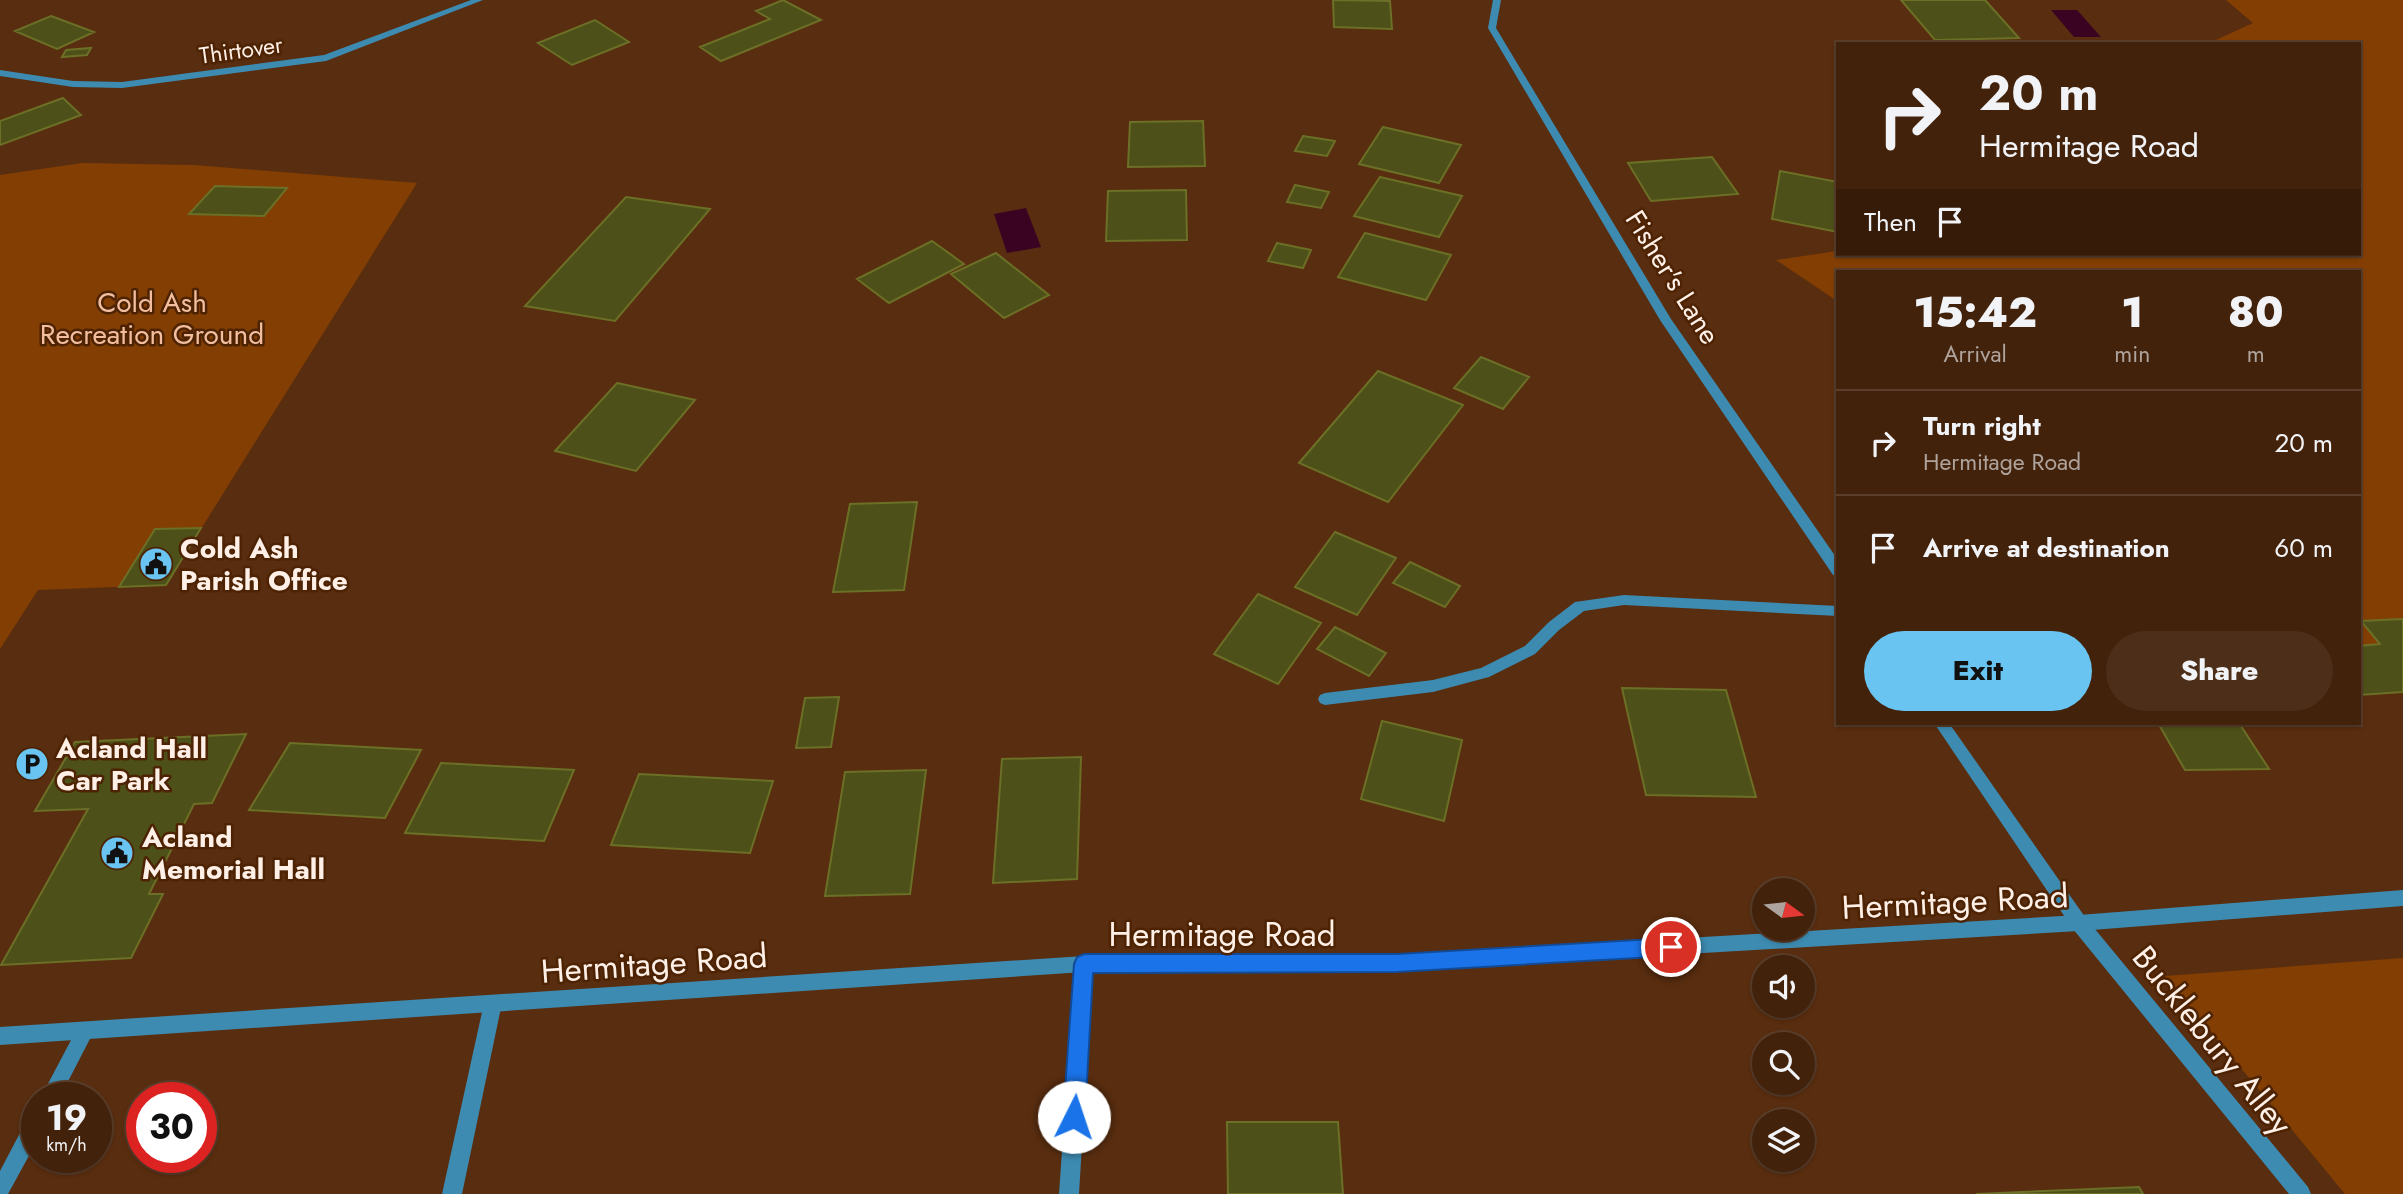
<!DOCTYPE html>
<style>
body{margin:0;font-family:Jost,sans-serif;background:#4d2f19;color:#f1f3f6;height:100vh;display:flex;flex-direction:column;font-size:26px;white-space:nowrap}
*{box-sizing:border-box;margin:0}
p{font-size:23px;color:#afa49d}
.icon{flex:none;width:38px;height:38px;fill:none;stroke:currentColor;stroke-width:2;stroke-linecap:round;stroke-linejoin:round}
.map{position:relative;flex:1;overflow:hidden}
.sheet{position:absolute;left:1836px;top:270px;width:525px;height:455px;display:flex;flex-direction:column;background:#43220b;border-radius:0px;box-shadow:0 2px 5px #0004,0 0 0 2px #5b3f2c}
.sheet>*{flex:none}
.hud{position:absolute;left:1836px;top:42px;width:525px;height:214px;border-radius:0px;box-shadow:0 2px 5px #0004,0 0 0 2px #5b3f2c;background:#43220b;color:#f1f3f6;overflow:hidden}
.needle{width:46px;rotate:105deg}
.buttons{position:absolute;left:1752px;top:878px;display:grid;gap:14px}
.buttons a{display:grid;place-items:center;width:63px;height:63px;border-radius:50%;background:#43220b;box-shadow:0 2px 5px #0004,0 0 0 2px #5b3f2c;font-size:35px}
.speed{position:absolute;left:21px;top:1082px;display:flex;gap:14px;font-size:35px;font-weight:700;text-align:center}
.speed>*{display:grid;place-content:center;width:91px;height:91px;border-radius:50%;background:#43220b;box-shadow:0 2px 5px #0004,0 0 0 2px #5b3f2c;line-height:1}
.speed small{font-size:18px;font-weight:400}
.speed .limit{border:10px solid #d22;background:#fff;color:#111}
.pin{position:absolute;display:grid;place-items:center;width:60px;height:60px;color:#fff;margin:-30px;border:4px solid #fff;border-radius:50%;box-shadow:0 2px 7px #0007}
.me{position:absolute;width:77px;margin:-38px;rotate:4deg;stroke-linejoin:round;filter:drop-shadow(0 0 5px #0008)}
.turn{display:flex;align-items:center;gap:24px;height:147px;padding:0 28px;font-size:32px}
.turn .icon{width:91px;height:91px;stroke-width:2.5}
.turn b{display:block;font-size:49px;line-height:60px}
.then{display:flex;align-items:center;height:66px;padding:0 28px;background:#0003;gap:14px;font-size:26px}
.eta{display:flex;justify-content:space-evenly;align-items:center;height:119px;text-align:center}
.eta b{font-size:42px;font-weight:800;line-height:49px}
.cta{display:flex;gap:14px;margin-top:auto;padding:14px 28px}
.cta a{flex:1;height:80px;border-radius:42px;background:#69c4f1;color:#111;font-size:28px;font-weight:800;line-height:80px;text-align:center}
.cta a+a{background:#4d2f19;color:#f1f3f6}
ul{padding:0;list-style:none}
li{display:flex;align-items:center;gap:21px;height:105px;padding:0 28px;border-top:2px solid #5b3f2c}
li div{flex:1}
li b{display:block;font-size:26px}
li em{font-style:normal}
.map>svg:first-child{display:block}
.green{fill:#833e03}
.water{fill:#3b0322}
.building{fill:#4d5018;stroke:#6c6f26;stroke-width:2}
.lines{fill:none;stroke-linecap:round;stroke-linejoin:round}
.minor{fill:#3d8bb1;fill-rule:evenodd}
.tertiary{fill:#3d8bb1;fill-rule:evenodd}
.route{fill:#1a73e8;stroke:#114b97;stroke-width:2}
.labels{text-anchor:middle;stroke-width:5;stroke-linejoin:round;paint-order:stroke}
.far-street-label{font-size:23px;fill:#feefe7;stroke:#4d2303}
.street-label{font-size:28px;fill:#feefe7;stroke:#4d2303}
.park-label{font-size:28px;fill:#f2be9f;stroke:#4d2303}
.poi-label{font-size:28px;font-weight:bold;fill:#feefe7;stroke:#4d2303;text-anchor:start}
.near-street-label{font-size:33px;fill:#feefe7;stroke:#4d2303}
</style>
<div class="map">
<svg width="2403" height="1194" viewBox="0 0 2403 1194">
<rect width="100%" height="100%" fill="#592d0f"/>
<!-- green -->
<path class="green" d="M2226,0H2403V677L2359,648V271H1838L1837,301L1776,260L1837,251L1838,254H2359V44H2207L2253,23Z
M82,163L194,165L417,183L166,585L38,590L0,649V175Z
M2403,958V1194H2345L2165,976Z"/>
<!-- water -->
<path class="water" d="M2051,10H2077L2101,37H2074Z
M1026,208L1041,247L1007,253L994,214Z"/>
<!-- building -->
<path class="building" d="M783,0L821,20L721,61L700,47L770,19L756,11Z
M1333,0L1390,1L1392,29L1334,27Z
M1901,0H1985L2019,38L1935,40Z
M51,16L94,32L57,49L15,31Z
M595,20L629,42L572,65L538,43Z
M91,48L87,55L62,57L66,50Z
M63,98L81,115L0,145V121Z
M1203,121L1205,166L1128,167L1130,122Z
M1383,127L1461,145L1439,183L1359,164Z
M1303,136L1335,141L1327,156L1295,151Z
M1712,157L1738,194L1651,201L1628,163Z
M1780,171L1838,182V232L1772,219Z
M1380,177L1462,196L1439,237L1354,216Z
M1295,185L1329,192L1321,208L1287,202Z
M215,186L287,188L264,216L189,214Z
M1186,190L1187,240L1106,241L1108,191Z
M626,197L710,209L615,321L525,306Z
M1365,233L1451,255L1426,300L1338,277Z
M932,241L964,264L889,303L857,279Z
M1277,243L1311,250L1303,268L1268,261Z
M996,253L1049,295L1004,318L951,274Z
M1481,357L1529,377L1503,409L1454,388Z
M1378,371L1463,405L1388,502L1299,463Z
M617,383L695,400L636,471L555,451Z
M917,502L904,590L833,592L850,504Z
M201,528L166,585L119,587L155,529Z
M1335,532L1396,558L1357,615L1295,587Z
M1410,562L1460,586L1445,607L1393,583Z
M1258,594L1321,623L1278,684L1214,654Z
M2403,619V692L2359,695V646L2380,644L2361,621Z
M1335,627L1386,653L1369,676L1317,649Z
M1622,688L1726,690L1756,797L1646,795Z
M839,697L831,747L796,748L805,698Z
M1382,721L1462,740L1444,821L1361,799Z
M2158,723H2239L2269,769L2185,770Z
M246,734L212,803L194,804L149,894H163L131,958L1,965L88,809L35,811L75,742Z
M290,743L421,750L385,818L249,810Z
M1081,757L1077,879L993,883L1002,759Z
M441,763L574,770L544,841L405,833Z
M926,770L910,894L825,896L845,772Z
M639,774L773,781L750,853L611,845Z
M1227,1122H1338L1343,1194H1228Z
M2139,1187L2143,1194H1976Z"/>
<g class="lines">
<!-- minor -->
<path class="minor" d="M471,0H483L326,61L122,88L73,87L0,76V70L73,81L122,82L324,55Z
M1493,0H1501L1496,28L1671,319L1838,560V576L1833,575L1660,320L1488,28Z
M1624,595L1838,606V616L1624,605L1584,611L1559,630L1535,654L1489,677L1433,692L1325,705L1320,703L1318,699L1320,695L1325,693L1433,680L1481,668L1525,646L1549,622L1575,602Z
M1934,723H1949L2085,917L2308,1187L2311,1194H2289L2073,929Z
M1084,956L1090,958L1093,964L1079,1194H1059L1075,964L1078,958Z
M493,995L499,997L502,1003L462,1194H442L484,1003L487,997Z
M85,1022L91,1025L94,1031L60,1097H41L79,1025Z
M37,1112V1141L8,1194H0V1171L30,1114Z"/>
<!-- tertiary -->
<path class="tertiary" d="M2403,890V906L2079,931L1397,971L1084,972L0,1045V1027L1084,956L1397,955L2079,915Z"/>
</g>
<!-- route -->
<path class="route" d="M1671,938L1678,941L1680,947L1678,954L1671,956L1397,972L1093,973L1085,1117L1081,1125L1074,1128L1066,1125L1063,1117L1074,964L1077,957L1084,954H1397Z"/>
<!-- icons -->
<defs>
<symbol id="civic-disc" viewBox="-11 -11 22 22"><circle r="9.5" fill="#69c4f1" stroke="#4d2303"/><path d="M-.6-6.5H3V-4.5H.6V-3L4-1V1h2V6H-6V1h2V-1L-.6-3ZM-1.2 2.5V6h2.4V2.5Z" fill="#111"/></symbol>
<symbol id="parking-disc" viewBox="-11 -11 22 22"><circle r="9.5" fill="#69c4f1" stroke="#4d2303"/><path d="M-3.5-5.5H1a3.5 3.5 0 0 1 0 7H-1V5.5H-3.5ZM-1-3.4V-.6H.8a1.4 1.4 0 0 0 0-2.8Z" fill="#111"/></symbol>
</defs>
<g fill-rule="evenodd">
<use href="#civic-disc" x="137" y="545" width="38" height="38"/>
<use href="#parking-disc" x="13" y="745" width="38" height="38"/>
<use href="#civic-disc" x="98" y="834" width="38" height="38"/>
</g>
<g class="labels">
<!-- far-street labels -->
<g class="far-street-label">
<text transform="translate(241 50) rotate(-8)" y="8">Thirtover</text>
</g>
<!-- street labels -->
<g class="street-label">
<text transform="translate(1673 277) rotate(58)" y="10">Fisher's Lane</text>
</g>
<!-- park labels -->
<g class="park-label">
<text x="152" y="312">Cold Ash<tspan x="152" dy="32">Recreation Ground</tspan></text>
</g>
<!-- poi labels -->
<g class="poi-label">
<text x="180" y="558">Cold Ash<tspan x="180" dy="32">Parish Office</tspan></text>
<text x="56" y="758">Acland Hall<tspan x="56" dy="32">Car Park</tspan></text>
<text x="142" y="847">Acland<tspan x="142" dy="32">Memorial Hall</tspan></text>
</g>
<!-- near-street labels -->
<g class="near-street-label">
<text transform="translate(1955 901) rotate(-3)" y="12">Hermitage Road</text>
<text x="1222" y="946">Hermitage Road</text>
<text transform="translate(654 963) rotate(-4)" y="12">Hermitage Road</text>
<text transform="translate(2213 1040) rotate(51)" y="12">Bucklebury Alley</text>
</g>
</g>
</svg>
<div class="buttons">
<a><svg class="needle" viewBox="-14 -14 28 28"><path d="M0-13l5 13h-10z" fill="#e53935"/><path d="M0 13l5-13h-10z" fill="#afa49d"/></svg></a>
<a><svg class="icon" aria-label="sound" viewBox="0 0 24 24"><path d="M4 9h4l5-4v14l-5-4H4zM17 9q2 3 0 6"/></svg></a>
<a><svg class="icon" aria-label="search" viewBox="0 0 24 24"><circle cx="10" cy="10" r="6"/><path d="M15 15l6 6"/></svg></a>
<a><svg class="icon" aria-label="layers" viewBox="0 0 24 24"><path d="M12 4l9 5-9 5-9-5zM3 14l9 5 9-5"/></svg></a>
</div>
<div class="speed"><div>19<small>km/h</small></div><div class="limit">30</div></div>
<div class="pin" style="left:1671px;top:947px;background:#d93025"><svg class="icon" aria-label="arrive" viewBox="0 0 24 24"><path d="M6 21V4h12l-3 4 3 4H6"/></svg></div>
<svg class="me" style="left:1074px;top:1117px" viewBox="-20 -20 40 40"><circle r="19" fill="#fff"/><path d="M0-13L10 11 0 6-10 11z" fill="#1a73e8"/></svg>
<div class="hud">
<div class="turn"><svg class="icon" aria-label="right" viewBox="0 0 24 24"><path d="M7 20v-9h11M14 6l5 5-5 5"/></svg><div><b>20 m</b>Hermitage Road</div></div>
<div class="then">Then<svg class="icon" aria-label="arrive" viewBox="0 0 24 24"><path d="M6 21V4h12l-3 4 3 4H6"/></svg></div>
</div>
<section class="sheet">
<div class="eta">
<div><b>15:42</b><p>Arrival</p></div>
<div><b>1</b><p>min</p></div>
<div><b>80</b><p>m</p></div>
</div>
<ul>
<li><svg class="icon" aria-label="right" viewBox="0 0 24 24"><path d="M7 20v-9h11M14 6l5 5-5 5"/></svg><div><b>Turn right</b><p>Hermitage Road</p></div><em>20 m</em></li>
<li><svg class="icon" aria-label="arrive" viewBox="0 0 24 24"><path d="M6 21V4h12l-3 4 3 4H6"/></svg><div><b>Arrive at destination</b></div><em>60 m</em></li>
</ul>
<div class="cta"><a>Exit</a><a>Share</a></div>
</section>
</div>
